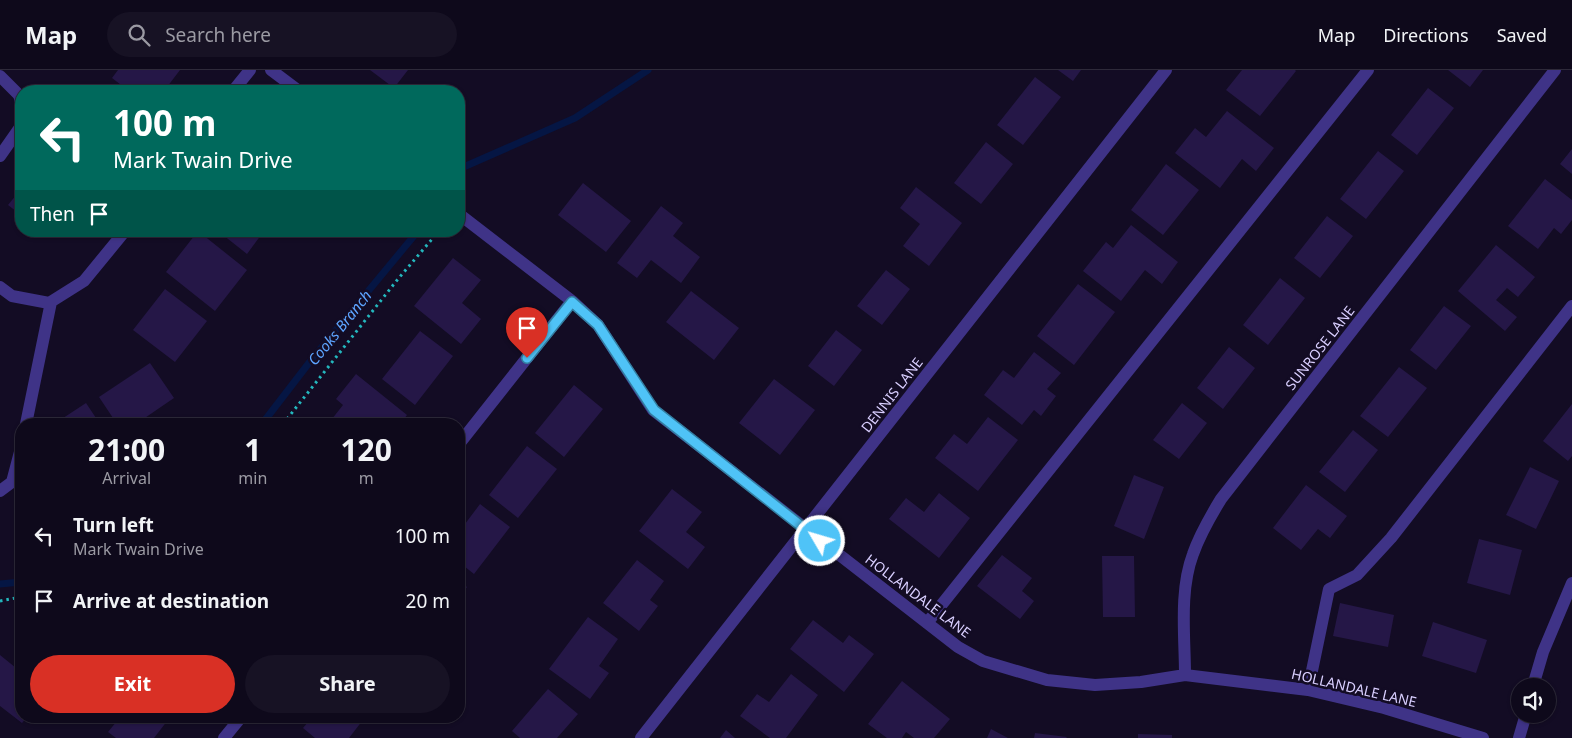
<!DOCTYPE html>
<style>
body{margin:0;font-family:"Noto Sans",sans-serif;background:#171224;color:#f1f3f6;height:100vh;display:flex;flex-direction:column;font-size:19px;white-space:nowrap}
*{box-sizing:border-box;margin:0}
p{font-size:16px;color:#9b9aa3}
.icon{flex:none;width:28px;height:28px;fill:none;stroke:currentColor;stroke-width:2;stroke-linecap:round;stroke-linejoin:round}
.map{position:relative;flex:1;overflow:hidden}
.panel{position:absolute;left:15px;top:348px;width:450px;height:305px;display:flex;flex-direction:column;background:#0e091b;border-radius:20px;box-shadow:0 1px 4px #0004,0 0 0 1px #2e2a3a}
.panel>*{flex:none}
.guide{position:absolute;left:15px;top:15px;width:450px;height:152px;border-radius:20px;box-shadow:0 1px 4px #0004,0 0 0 1px #2e2a3a;background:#00695c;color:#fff;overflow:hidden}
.buttons{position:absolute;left:1511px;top:608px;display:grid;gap:10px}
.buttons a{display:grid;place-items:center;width:45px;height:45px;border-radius:50%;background:#0e091b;box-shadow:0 1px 4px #0004,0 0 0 1px #2e2a3a;font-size:25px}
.pin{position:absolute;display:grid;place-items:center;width:42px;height:42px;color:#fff;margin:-51px -21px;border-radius:50% 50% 50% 0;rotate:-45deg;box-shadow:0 0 5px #0007}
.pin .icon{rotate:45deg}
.me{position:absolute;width:55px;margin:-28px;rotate:308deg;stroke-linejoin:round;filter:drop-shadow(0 0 4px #0008)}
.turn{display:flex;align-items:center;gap:18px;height:105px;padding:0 15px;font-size:22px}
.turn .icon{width:65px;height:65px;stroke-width:2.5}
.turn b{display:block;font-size:35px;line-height:42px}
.then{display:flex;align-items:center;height:48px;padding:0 15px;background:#0003;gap:10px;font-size:19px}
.eta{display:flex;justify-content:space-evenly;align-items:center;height:85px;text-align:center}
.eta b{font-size:30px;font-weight:700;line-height:35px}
.action{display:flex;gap:10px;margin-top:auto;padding:10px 15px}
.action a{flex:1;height:58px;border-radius:30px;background:#d93025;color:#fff;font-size:20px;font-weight:700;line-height:58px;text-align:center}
.action a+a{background:#171224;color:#f1f3f6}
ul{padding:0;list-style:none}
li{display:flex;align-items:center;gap:15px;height:65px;padding:0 15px}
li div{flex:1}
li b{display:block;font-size:19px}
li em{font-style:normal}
header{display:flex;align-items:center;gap:30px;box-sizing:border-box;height:70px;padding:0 25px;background:#0e091b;border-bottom:1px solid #2e2a3a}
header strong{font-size:24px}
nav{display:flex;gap:28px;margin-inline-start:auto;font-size:18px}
.search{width:350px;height:45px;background:#171224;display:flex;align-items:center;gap:12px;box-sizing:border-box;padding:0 18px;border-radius:28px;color:#9b9aa3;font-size:19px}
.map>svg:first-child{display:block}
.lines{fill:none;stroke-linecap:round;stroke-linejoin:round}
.stream{stroke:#051644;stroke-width:7}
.building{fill:#251747}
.path{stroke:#24b8be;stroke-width:3;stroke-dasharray:2.5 4;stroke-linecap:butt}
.minor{stroke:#3f3387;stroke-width:12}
.route-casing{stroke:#337fa1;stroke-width:12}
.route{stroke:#4fc3f7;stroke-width:9}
.labels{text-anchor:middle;stroke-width:5;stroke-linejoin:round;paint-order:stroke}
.street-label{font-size:14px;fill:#d9cfff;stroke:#130c24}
.water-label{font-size:15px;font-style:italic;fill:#5da4ff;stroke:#130c24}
</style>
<header>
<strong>Map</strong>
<div class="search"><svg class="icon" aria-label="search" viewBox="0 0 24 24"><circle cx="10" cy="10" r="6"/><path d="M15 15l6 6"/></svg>Search here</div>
<nav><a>Map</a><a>Directions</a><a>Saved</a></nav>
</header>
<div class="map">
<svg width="1572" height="668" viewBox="0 0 1572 668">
<rect width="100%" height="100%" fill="#130c24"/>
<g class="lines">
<!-- stream -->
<path class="stream" d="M459,99L575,48L648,0
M262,354L312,289L418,161
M0,514L21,512"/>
</g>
<!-- building -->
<path class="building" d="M118,0H180L164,21H129L112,8Z
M370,0H408L394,18Z
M1058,0H1081L1073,11Z
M1242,0H1295L1296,1L1260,46L1226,20Z
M1448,0H1483L1470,17Z
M1035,7L1061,27L1023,75L997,55Z
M1428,18L1454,38L1417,85L1391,65Z
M1227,41L1274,78L1256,101L1242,89L1220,118L1175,83L1195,58L1206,67Z
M986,72L1013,94L981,134L954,113Z
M1572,79V104L1560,94Z
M1378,81L1404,101L1366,149L1340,129Z
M1166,94L1199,120L1163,165L1131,140Z
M1545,109L1572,130V150L1561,164L1554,158L1538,179L1508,156Z
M583,113L631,151L606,182L558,145Z
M916,117L962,153L929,196L903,176L920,154L900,138Z
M21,119V145L8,135Z
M661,136L683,153L673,166L700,187L681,213L651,190L637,208L617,193Z
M1327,146L1353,166L1320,208L1294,188Z
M1131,155L1178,192L1162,214L1145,200L1121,231L1083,201L1106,172L1113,178Z
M198,161L247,200L215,241L166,202Z
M218,161H264L247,184Z
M1496,175L1535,207L1518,227L1507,218L1496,230L1517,247L1505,261L1458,221Z
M453,188L481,210L462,233L481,249L461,274L414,236Z
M886,200L910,219L882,255L857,236Z
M1280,208L1305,228L1268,275L1243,255Z
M1078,214L1115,242L1074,295L1037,266Z
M165,219L207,251L175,292L133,260Z
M691,221L739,258L714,290L666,252Z
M1444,236L1471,256L1436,300L1410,280Z
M836,260L862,280L834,316L808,296Z
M420,261L453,286L415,335L382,309Z
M1229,277L1255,298L1223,339L1197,318Z
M1034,282L1061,303L1047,319L1056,326L1041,346L1034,340L1022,355L984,325L1003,300L1014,308Z
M150,293L174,328L136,354H117L99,327Z
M1399,297L1427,318L1388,367L1360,346Z
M356,304L407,345L400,354H375L373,352L371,354H328L343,335L336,329Z
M774,309L815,340L780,385L739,353Z
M574,315L603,339L564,387L535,363Z
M86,333L100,354H54Z
M1182,333L1207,353L1179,389L1153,370Z
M1572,334V386L1568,391L1543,371Z
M988,347L1018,370L978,421L935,388L954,364L967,374Z
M1353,360L1378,380L1345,422L1319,402Z
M527,376L557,399L518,448L489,425Z
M1530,397L1559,411L1536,459L1506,445Z
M1134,405L1164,417L1144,469L1114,456Z
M1306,415L1347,446L1330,468L1318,459L1301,480L1273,458Z
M672,419L702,442L686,462L705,477L688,499L639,461Z
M939,423L970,448L939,488L889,449L906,428L924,442Z
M480,434L510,457L474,504L459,492V462Z
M1479,469L1522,480L1510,525L1467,513Z
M1002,485L1032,508L1022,521L1034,531L1020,549L977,516Z
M1102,486H1134L1135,547H1103Z
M637,490L664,511L650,530L658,536L639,561L603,533Z
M459,511L467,517L459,528Z
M1340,533L1394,545L1388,577L1333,566Z
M588,547L618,569L599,596L609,603L590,629L549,599Z
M813,550L843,573L849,565L874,584L844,622L790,579Z
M1433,552L1487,570L1476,603L1422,586Z
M0,585L21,602V646H28L22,653L0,636Z
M791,604L818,625L786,668H770L740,646L757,624L769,632Z
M902,611L950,649L934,668H914L906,662L902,668H887L868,654Z
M548,619L578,644L557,668H520L512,661Z
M121,646H171L154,668H116L108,662Z
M313,646H366L349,668H315L303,658Z
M991,659L1008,668H987Z
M726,660L735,668H720Z
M1035,663L1067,667L1066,668H1034Z
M1138,664L1172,665V668H1138Z"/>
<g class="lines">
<!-- path -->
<path class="path" d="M283,354L398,209L439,161
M0,531L21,527"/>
<!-- minor -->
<path class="minor" d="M271,0L299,21
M0,6L19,25L21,32
M233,21L250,0
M0,86L21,56
M459,144L572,231L598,255L653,340L958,577L983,591L1047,610L1095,615L1141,612L1185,605L1308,620L1384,638L1483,668
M0,217L12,226L49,233L84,211L125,161
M26,354L51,232
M459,374L572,231
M0,421L12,412L21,378
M927,553L1368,0
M1185,605C1185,567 1179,521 1193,484C1200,464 1210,447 1221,429L1555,0
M1533,616L1543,582L1572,513
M1308,620L1329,519L1357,505L1391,468L1572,236
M224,668L242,646
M641,668L1166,0
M1519,668L1526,644"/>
</g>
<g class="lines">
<defs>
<path id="route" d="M527,288L572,232L598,255L654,340L820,471"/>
</defs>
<!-- route casing -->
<use href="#route" class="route-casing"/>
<!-- route -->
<use href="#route" class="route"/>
</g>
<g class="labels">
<!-- street labels -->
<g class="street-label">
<text transform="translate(1320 278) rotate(-52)" y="5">SUNROSE LANE</text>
<text transform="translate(892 325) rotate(-52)" y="5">DENNIS LANE</text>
<text transform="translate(918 526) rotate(37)" y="5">HOLLANDALE LANE</text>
<text transform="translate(1354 618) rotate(13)" y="5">HOLLANDALE LANE</text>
</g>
<!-- water labels -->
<g class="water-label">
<text transform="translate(340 258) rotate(-51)" y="5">Cooks Branch</text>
</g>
</g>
</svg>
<div class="buttons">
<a><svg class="icon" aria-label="sound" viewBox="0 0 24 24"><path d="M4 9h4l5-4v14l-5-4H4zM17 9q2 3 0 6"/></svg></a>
</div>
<div class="pin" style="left:527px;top:288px;background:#d93025"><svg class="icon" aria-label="arrive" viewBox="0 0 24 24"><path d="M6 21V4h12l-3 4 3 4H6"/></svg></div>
<svg class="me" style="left:820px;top:471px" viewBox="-20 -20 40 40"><circle r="17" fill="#4fc3f7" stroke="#fff" stroke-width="3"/><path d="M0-11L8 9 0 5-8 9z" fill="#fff"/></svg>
<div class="guide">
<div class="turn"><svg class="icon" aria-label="left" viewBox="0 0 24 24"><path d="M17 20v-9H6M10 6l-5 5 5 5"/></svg><div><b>100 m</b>Mark Twain Drive</div></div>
<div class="then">Then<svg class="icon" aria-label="arrive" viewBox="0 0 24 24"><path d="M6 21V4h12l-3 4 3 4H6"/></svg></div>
</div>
<section class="panel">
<div class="eta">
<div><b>21:00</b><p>Arrival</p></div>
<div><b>1</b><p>min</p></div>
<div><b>120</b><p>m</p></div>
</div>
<ul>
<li><svg class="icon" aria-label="left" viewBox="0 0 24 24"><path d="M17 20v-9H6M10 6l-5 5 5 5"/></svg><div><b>Turn left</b><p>Mark Twain Drive</p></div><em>100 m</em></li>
<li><svg class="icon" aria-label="arrive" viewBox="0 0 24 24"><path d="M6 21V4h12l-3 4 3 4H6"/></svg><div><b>Arrive at destination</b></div><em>20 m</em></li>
</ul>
<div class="action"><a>Exit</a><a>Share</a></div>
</section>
</div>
